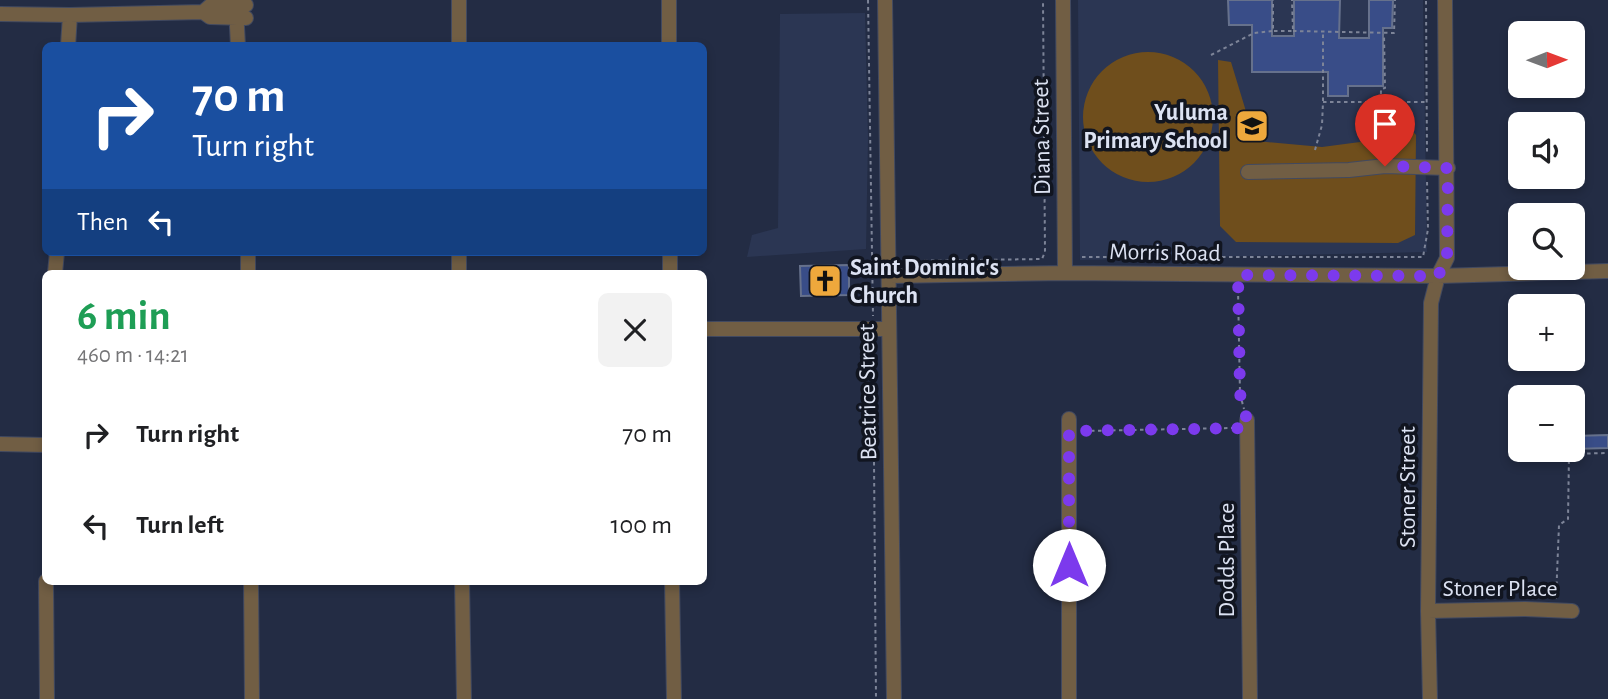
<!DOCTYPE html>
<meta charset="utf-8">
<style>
body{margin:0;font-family:"Alegreya Sans",sans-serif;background:#f2f2f2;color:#202124;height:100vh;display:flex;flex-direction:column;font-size:26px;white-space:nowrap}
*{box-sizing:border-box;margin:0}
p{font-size:23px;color:#757577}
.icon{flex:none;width:38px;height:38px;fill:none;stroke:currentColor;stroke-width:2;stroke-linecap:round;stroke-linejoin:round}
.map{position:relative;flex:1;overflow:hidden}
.side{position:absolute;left:42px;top:270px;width:665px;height:315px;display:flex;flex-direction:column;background:#fff;border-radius:10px;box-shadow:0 4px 10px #0003}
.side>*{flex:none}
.banner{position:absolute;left:42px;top:42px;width:665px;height:214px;border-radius:10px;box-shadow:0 4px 10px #0003;background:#1a4fa0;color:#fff;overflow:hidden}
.needle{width:46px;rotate:89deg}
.tools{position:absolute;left:1508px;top:21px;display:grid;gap:14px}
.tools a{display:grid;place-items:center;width:77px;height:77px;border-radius:10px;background:#fff;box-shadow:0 4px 10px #0003;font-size:35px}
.pin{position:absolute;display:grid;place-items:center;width:60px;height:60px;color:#fff;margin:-72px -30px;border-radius:50% 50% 50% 0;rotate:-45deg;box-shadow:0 0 7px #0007}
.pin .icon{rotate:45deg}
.me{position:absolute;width:77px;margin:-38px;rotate:0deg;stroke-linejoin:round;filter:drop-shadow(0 0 5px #0008)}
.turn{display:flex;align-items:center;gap:24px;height:147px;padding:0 35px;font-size:32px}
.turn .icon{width:91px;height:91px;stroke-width:2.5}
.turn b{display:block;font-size:49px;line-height:60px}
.then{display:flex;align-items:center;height:66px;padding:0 35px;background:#0003;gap:14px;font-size:26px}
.round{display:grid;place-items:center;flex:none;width:74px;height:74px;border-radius:10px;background:#f2f2f2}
.head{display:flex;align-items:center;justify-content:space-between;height:119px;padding:0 35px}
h1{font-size:42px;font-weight:700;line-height:52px;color:#1e9e55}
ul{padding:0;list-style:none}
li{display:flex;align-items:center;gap:21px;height:91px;padding:0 35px}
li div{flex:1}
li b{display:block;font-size:26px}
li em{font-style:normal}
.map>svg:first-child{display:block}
.built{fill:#2b3653}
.green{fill:#6f4e1c}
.building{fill:#394d88;stroke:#66718c;stroke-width:2}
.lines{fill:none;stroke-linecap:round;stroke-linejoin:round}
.minor-casing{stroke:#414960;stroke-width:16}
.path{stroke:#7d8498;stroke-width:2;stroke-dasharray:3.5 3.5;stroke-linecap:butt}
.minor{stroke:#715e44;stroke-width:14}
.route{stroke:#7c3aed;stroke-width:12;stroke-dasharray:0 21.6}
.labels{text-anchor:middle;stroke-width:7;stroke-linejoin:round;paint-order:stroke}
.poi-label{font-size:24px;font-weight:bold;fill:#dce2f2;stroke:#111520;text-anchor:end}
.street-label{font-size:24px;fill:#dce2f2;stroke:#111520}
</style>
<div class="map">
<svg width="1608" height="699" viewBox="0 0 1608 699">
<rect width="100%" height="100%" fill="#232c44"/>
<!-- built -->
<path class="built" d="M1078,0H1423L1427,252L1080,260Z
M865,13L868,139L866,249L747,257L752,235L778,228L780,14Z"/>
<!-- green -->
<path class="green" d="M1083 117a65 65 0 1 1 130 0a65 65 0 1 1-130 0Z
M1218,60L1231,62L1255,141L1322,147L1360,142L1403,121L1416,135L1415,235L1398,243L1236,242L1220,226Z"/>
<!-- building -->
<path class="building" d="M1228,0H1272V36H1294V0H1340L1339,38H1369V0H1393L1392,28H1383V86H1348V96H1328V72H1252V25H1229Z
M849,265V295L801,296L800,266Z
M1608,435V448L1573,449V436Z"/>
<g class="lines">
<defs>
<path id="minor" d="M459,0V46
M669,0V46
M885,0L894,699
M1063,0L1065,273
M236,8L238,46
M203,12L210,6L246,5
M0,14L70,15L203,12L210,17L246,18
M68,46L70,15
M1248,172L1349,170L1385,166L1448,168
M248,252V273
M670,252V273
M55,273L57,252
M459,273V252
M890,276L1065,273L1438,276L1608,271
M704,329H889
M1247,420L1250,699
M0,444L46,445
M46,581L47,699
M251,581L252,699
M462,581L464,699
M672,581L674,699
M1428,611L1525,609L1572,611
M1069,699V419
M1430,699L1428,611L1431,303L1438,276L1447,258L1445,0"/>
</defs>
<!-- minor casing -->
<use href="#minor" class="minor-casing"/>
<!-- path -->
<path class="path" d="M868,0L873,316
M1426,1L1427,154
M1274,31H1293L1292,0
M1293,31L1394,33L1395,0
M1211,55L1254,33L1273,31V0
M1323,101V33
M1380,143L1381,89L1385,88L1384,34
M1315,150L1322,125L1323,102H1427
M1082,257H1423L1428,229L1427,180
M903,261L1042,259L1045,252L1043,0
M1238,289L1240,394L1244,409
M873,343L876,699
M1084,431L1232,428
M1556,599L1559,525L1568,519L1569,454L1608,453"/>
<!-- minor -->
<use href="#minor" class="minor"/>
</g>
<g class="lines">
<!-- route -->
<path class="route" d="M1069,565V431L1247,428V420L1240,394L1238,275L1438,276L1447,258L1448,168L1385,166"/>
</g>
<!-- icons -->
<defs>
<symbol id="school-square" viewBox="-11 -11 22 22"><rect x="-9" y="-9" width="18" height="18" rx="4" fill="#eea83c" stroke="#111520"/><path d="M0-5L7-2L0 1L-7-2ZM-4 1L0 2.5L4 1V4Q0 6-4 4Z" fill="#111"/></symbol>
<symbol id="church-square" viewBox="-11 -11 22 22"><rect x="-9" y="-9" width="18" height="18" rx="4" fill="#eea83c" stroke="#111520"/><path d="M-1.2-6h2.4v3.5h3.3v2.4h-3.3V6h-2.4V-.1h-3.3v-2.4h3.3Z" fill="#111"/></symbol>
</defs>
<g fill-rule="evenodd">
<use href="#school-square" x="1233" y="107" width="38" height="38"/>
<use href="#church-square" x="806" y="262" width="38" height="38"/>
</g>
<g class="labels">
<!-- poi labels -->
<g class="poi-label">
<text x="1228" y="120">Yuluma<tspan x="1228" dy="28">Primary School</tspan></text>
<text x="850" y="275" text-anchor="start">Saint Dominic's<tspan x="850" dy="28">Church</tspan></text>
</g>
<!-- street labels -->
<g class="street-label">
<text transform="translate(1041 137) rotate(-91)" y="8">Diana Street</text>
<text transform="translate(1165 252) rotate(1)" y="8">Morris Road</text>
<text transform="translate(867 392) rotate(-91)" y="8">Beatrice Street</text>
<text transform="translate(1407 487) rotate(-90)" y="8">Stoner Street</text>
<text transform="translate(1226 560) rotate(-90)" y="8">Dodds Place</text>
<text x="1500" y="596">Stoner Place</text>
</g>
</g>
</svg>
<div class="tools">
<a><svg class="needle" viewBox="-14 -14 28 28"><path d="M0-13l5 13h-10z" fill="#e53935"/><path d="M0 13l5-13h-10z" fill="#757577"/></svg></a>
<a><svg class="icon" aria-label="sound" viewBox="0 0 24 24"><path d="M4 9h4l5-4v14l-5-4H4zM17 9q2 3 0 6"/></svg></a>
<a><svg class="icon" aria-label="search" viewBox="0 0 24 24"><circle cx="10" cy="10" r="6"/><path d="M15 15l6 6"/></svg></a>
<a>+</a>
<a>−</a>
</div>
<div class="pin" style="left:1385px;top:166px;background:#d93025"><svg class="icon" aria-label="arrive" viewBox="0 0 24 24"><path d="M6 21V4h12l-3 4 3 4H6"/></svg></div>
<svg class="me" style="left:1069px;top:565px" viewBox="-20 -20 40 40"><circle r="19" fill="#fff"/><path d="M0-13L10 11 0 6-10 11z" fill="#7c3aed"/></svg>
<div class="banner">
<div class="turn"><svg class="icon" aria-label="right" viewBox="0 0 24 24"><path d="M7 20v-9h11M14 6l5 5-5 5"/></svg><div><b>70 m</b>Turn right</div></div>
<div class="then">Then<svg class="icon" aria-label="left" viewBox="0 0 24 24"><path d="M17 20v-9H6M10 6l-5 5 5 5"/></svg></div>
</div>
<section class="side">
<div class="head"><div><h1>6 min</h1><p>460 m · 14:21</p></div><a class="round"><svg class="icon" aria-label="close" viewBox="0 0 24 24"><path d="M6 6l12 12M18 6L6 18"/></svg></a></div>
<ul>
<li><svg class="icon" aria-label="right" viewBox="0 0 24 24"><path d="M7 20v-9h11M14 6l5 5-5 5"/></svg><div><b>Turn right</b></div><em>70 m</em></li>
<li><svg class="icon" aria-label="left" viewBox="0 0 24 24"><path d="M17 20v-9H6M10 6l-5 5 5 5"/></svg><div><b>Turn left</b></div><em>100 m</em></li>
</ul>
</section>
</div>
